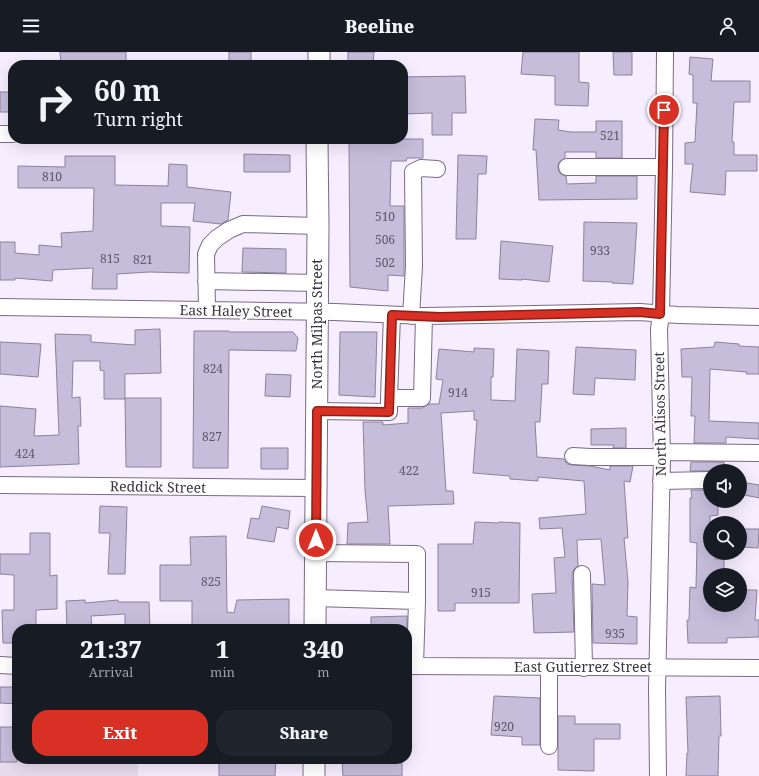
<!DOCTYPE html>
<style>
body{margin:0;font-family:"Noto Serif",serif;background:#20242c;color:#f1f3f6;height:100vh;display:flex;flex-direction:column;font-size:15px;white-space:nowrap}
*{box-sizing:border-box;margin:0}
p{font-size:13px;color:#9ea1a6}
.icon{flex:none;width:22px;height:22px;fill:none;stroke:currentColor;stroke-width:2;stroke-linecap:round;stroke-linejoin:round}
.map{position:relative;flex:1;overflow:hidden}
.panel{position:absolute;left:12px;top:572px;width:400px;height:140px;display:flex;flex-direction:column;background:#171b24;border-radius:16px;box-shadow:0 4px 16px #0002}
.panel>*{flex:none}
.guide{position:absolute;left:8px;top:8px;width:400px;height:84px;border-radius:16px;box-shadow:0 4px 16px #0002;background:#171b24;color:#f1f3f6;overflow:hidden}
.controls{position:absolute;left:703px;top:412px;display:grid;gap:8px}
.controls a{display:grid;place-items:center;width:44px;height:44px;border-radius:50%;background:#171b24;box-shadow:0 4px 16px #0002;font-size:20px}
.pin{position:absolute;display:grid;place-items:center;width:34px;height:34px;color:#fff;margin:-17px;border:2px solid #fff;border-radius:50%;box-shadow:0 1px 4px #0007}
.me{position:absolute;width:44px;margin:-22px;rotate:0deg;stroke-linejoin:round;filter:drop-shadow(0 0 3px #0008)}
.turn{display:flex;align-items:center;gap:14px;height:84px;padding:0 20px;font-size:18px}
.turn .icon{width:52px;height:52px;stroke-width:2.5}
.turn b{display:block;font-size:28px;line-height:34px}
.eta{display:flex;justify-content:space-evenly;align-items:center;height:68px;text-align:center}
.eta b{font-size:24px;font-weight:800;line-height:28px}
.cta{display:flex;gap:8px;margin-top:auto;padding:8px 20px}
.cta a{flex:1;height:46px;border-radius:16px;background:#d93025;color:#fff;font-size:16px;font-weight:800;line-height:46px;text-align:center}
.cta a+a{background:#20242c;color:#f1f3f6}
header{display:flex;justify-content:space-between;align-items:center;height:52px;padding:0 20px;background:#171b24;font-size:18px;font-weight:800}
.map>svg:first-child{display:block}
.industrial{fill:#e9dbee}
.building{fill:#c6bddb;stroke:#8b829e}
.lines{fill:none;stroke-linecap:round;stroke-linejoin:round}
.minor-casing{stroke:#796b85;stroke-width:18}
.major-casing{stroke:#796b85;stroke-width:23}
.minor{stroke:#fff;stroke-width:16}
.major{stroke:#fff;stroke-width:21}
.route-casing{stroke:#8d1f18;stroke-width:10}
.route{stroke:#d93025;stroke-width:7}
.labels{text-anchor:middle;stroke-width:4;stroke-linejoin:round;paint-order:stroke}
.number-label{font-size:12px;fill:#5e5768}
.street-label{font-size:14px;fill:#3b3541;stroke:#fff}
</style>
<header><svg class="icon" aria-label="menu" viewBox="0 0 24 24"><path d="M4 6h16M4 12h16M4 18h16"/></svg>Beeline<svg class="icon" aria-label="person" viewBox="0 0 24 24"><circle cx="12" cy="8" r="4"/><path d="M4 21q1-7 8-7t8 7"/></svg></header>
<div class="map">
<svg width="759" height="724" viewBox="0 0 759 724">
<rect width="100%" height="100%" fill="#f6edff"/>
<!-- industrial -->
<path class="industrial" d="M0,707L138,708V724H0Z"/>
<!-- building -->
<path class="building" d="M60,0H126V10L93,11V13H61Z
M229,0H251V13H229Z
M348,0H374L373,13H348Z
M523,0H579V30L589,31L588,54L555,53V24L521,22Z
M613,0H632V23H614Z
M690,5L713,7L711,29H750V50H734L732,90H734V103H757V119H726L725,143L690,140L693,112H685V91L695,90L697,51H693V23L689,22Z
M465,24L466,61H452V83H432V61L403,62V25Z
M0,40H13V60H0Z
M535,67L559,68L558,78L571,80H596V69H622V106H596V100H565V106L559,110L558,115L559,120L562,123L566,124L567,132L596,131V124H637V147L539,148L536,98H533Z
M349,87H423V106H407L406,109H391L390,154H404V224L388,223V239L350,235Z
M244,102L290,103V120H244Z
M458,103L487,104L486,122H478L476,187H456Z
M65,104H115V133L168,134L169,112L187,113V135L231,140L228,168L221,172L193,169L195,151H161V174L190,175L189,221L149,220L117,222V237H92L93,216L53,218L52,229L15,226V228H0V190H15V201L39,203V193L62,195L61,181L93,179L94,136H18V114L65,115Z
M584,170L637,171L633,232L612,231L613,230L583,229Z
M501,189L553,194L549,230L522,227V228L499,227Z
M243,196L286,197V221L242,220Z
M160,277L161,321L125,322V347H104V319L100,318V309H73L72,346L80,345L81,374H78L79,412L0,415V354L36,357L34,384L59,383L55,282L91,283V290L135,293V278Z
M194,279H229V280H293L298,286L296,299L229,298L228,416H193Z
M340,280H377L375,345L339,343Z
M0,290L41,292L38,325L0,322Z
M715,290L739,292V294L759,295V322H746L747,320L710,317L709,369L759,371V387L726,385V391H694L695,364H691L692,325H682L681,297L714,295Z
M576,295L636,298L635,328L595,326L594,343L573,342Z
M474,296L494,297L493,325H491V348L515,349L517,297L549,299L548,332H542L540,370H535L537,405L564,407L567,412L572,413L590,414L610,418V414H633L630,430L624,429L628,486H624L628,530L627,564L637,565V592L593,591L592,532L605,533L601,487L577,488L578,514L574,517L572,522L574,580L534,581L532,542L556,541L554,506L565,505L562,476L540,477L539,466L586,462L584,429L538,425V429L510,427V424L473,421L477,368H474V359L441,361L446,439H453L454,452L388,454L390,492H347L348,471L368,470L365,438L363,370H383V373L408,371V356H422L429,352H439L443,328L436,327L439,297L474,300Z
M266,322L291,323L290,345L265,344Z
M125,346H161V415H126Z
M626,376V396H613L614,393H591V377Z
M261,396H288V417H261Z
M691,410H724V419H690Z
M740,430L759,433V446L740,442Z
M691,438H710V449H718V463L710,464V502H715V507H724V523H710V553H740V538H757L755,568H759V585L727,586V591H688L687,568H689L690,535L696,536L697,491L690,490V446H692Z
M100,454L127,455L125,522H108L110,481H99Z
M262,454L290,459L288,477L277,475L274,490L247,486L251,466L259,467Z
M475,470L498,471L499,470L520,471L519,551H455V559H438V492H473Z
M743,477H759L758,496L742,495Z
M30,481H50V524L57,523V557L36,558V577H17V591H3L2,558H14V523L0,522V502H30Z
M226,484L227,560L234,561L237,548L289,547V577H192V549H160V513H191L190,485Z
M85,548V551L118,548V550H149L150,577H125V562L91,564L92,577H67L66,549Z
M407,564V577H371V565Z
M0,635H17V652L0,651Z
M494,644L540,646V693H522V685L491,683Z
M720,644L721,684H719L718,724H686L687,701H688L686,645Z
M558,664H575V672H620V687H594V719L558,718Z
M0,675H17V710H0Z
M219,707H276L275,724H219Z
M342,707H402V724H343Z"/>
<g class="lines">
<defs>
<path id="minor" d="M0,82H13
M567,115H664
M206,229L318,231
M0,255L335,260L424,264L640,260L678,263L759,265
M207,258L206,202L210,193L217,186L229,178L243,172L318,174
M392,263L389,346H422L424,264
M411,264L414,214L413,120L421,116L437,117
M317,359L389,360V346
M661,400L759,401
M573,404L590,405H662
M661,429L710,428
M0,433L316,436
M316,501L417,502V549
M582,522L584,616
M315,546L417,549L415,614
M0,613L17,614
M407,614L759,616
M549,694V616
M658,724L657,637L662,405L659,277L661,262L664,115L665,0"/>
<path id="major" d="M319,13V0
M315,577L318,174L317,87
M314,724V707"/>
</defs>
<!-- minor casing -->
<use href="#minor" class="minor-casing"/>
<!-- major casing -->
<use href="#major" class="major-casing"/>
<!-- minor -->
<use href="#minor" class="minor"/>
<!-- major -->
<use href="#major" class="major"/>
</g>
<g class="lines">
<defs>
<path id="route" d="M316,488L317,359L389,360L392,263L440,265L640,260L660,262L664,58"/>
</defs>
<!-- route casing -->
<use href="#route" class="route-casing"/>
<!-- route -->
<use href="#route" class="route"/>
</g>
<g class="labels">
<!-- number labels -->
<g class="number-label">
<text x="610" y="88">521</text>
<text x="52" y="129">810</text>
<text x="385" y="169">510</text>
<text x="385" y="192">506</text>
<text x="600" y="203">933</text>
<text x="110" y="211">815</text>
<text x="143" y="212">821</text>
<text x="385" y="215">502</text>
<text x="213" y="321">824</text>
<text x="458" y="345">914</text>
<text x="212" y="389">827</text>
<text x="25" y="406">424</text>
<text x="409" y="423">422</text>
<text x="211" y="534">825</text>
<text x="481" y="545">915</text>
<text x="615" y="586">935</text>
<text x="504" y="679">920</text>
</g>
<!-- street labels -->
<g class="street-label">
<text transform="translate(236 259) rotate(1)" y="5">East Haley Street</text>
<text transform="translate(317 272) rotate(-90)" y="5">North Milpas Street</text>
<text transform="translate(660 362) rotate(-91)" y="5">North Alisos Street</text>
<text transform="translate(158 435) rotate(1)" y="5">Reddick Street</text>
<text x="583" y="620">East Gutierrez Street</text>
</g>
</g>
</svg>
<div class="controls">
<a><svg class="icon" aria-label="sound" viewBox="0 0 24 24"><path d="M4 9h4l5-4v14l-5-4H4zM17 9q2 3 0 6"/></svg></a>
<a><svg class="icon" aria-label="search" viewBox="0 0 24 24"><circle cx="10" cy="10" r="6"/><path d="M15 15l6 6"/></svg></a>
<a><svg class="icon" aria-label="layers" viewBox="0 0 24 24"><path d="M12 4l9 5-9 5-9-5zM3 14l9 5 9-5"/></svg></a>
</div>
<div class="pin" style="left:664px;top:58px;background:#d93025"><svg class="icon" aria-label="arrive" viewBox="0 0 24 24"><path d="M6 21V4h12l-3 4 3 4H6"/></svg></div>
<svg class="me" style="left:316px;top:488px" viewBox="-20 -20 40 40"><circle r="17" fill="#d93025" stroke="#fff" stroke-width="3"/><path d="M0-11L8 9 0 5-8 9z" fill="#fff"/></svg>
<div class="guide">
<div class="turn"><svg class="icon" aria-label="right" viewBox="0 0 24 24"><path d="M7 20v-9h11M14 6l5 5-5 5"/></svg><div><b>60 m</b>Turn right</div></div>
</div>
<section class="panel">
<div class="eta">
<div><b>21:37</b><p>Arrival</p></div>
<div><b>1</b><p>min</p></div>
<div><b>340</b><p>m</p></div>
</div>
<div class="cta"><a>Exit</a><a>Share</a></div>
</section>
</div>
